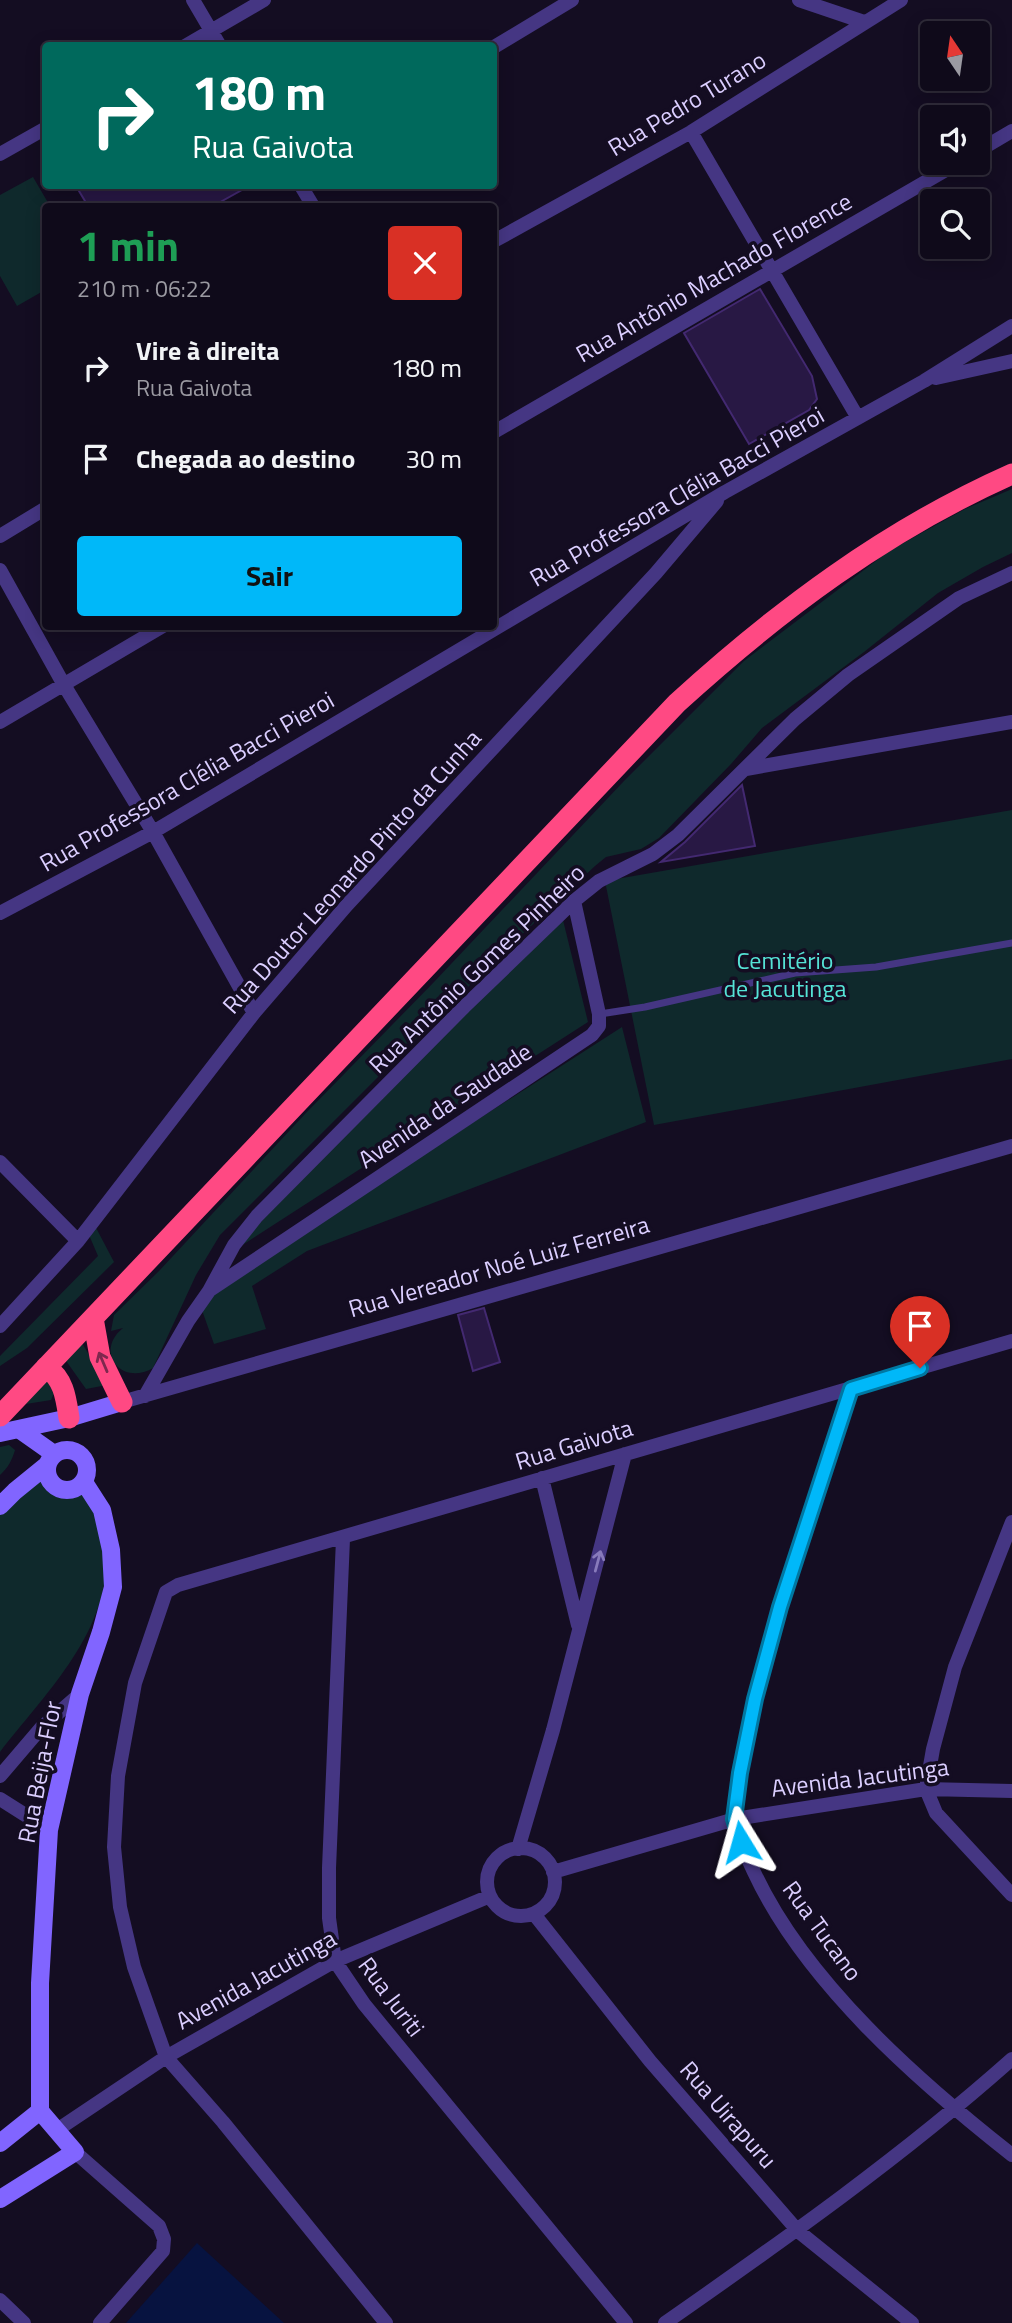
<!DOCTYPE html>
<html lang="pt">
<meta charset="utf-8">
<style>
body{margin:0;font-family:"Titillium Web",sans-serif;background:#1d1827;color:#f1f3f6;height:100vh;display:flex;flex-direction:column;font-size:26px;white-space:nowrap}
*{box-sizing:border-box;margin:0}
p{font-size:23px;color:#9b9aa2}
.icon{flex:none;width:38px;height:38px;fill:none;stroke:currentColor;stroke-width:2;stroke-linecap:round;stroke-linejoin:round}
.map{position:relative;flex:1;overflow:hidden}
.panel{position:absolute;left:42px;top:203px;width:455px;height:427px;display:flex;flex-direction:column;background:#0f0a1a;border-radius:7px;box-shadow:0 4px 18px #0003,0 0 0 2px #2f2b39}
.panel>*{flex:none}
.hud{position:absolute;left:42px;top:42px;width:455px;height:147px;border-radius:7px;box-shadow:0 4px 18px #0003,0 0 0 2px #2f2b39;background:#00695c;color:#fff;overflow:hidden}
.needle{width:46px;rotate:347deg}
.fabs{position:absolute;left:920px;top:21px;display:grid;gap:14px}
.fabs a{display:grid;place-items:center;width:70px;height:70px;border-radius:7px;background:#0f0a1a;box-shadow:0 4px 18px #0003,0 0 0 2px #2f2b39;font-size:35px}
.pin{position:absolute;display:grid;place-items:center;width:60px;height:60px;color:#fff;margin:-72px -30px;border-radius:50% 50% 50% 0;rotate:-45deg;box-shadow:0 0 7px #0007}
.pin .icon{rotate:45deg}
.me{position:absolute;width:77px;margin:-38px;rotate:352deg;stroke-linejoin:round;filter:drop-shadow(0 0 5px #0008)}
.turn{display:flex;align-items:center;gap:24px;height:147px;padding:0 35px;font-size:32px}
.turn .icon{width:91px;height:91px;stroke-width:2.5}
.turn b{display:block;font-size:49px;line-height:60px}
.round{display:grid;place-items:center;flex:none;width:74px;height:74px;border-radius:7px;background:#1d1827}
.headline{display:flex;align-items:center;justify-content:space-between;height:119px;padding:0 35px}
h1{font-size:42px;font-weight:700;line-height:52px;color:#1e9e55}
.cta{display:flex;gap:14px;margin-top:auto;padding:14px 35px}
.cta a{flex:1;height:80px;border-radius:7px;background:#00b8f9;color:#111;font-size:28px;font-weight:700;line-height:80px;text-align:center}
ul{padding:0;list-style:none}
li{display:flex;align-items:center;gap:21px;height:91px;padding:0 35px}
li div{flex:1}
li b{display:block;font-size:26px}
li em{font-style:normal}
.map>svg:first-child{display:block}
.green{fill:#0f292c}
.water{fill:#071340}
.building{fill:#281844;stroke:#432971;stroke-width:2}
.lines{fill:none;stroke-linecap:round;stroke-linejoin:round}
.lane{stroke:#453683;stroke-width:7}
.street{stroke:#453683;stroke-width:14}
.secondary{stroke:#8165ff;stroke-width:18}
.highway{stroke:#ff4983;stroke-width:21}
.oneway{stroke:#7e284e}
.oneway2{stroke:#887abb}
.route-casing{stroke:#0078a2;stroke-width:18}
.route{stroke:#00b8f9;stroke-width:12}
.labels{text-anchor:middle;stroke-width:7;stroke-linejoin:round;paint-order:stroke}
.street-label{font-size:24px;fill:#dbceff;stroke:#140d22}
.park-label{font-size:24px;fill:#55e3d6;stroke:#140d22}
</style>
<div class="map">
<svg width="1012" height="2323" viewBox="0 0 1012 2323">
<rect width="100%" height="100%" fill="#140d22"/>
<!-- green -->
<path class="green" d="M33,177L50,206H46L45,290L17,306L0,276V195Z
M1012,489V553L983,567L938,593L864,652L762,728L731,764L659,838L641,849L606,857L595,866L501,954L220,1235L196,1275L153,1368C121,1387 94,1351 123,1328L111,1331L114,1315L159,1271L305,1114L434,982L624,781L744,661L889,551L965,509Z
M1012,810V1059L654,1125L605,881Z
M562,916L588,1022L230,1253Z
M622,1027L646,1122L307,1251L252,1286L266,1329L214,1344L198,1299Z
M93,1222L114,1262L27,1348L0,1366V1356L98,1256L86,1228Z
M79,1338L107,1385L86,1389L64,1358Z
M46,1374L56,1389L51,1400L26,1404Z
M9,1445L15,1450C12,1460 8,1468 0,1475V1447Z
M34,1481C67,1480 89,1489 98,1523C100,1533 105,1544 106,1554C110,1632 44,1695 0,1752V1508Z"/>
<!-- water -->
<path class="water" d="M197,2243L284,2323H126Z"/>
<!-- building -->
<path class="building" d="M76,186H249L213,206H88Z
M760,289L812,376L817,399L809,410L749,444L684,333Z
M742,785L755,846L661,862L685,842Z
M484,1308L500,1362L473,1371L458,1315Z"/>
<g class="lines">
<!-- lane -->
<path class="lane" d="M600,1014L645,1007L795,973L876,967L1012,943"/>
<!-- street -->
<path class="street" d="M193,0L220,46
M799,0L864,22
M185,46L264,0
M494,47L572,0
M691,132L858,418
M978,151L1012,131
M0,154L46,128
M301,186L313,206
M494,241L691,132L901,0
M936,378L1012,361
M494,432L958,163
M0,536L46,508
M0,570L64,685L153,832L254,1013
M0,722L163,626
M746,769L1012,722
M0,913L153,832L725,492L924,381L1012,326
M0,1162L78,1241
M210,1290L592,1035L599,1026V1014L574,901
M0,1326L78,1241L254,1013L347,905L656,573L717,501
M851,1389C812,1506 770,1623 746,1744C742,1764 732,1804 735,1822C738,1840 747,1856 754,1872C805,1982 918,2081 1012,2155
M145,1396L188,1321L209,1291L234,1245L257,1216L464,1007L574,901L599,881L653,854L678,835L795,719L848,675L959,598L1012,573
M122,1402L1012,1146
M542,1478L578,1625
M1012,1522L955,1667L933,1749L926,1789L936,1813L1012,1895
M343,1539L329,1868V1918L335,1961L364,2004L626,2323
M0,1776L41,1728L80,1694
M0,1799L49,1830
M487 1882a34 34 0 1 1 68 0a34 34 0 1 1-68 0Z
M518,1849L553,1730L625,1454
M553,1872L735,1819L926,1789L1012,1791
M534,1914L650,2061L798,2231L912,2323
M57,2130L166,2057L335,1961L490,1896
M75,2152L159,2226L164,2239L163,2251L100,2323
M0,2300L24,2323
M386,2323L223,2122L166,2057L134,1967L120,1907L114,1847L118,1776L135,1683L166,1592L178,1585L1012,1341
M665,2323C784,2240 903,2156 1012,2059"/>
<!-- secondary -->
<path class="secondary" d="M20,1430L54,1454
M0,1433L69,1418L122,1402
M47 1470a20 20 0 1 1 40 0a20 20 0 1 1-40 0Z
M0,1506L15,1491L47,1465
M40,2111V1983L49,1830L80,1694L101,1632L113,1587L111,1550L102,1510L84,1482
M0,2143L40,2111L75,2152L0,2199"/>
<!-- highway -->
<path class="highway" d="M93,1318L100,1357L122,1402
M46,1367C64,1379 66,1398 69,1418
M0,1416L677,703C778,611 886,530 1012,474"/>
</g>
<!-- one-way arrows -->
<defs><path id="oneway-shaft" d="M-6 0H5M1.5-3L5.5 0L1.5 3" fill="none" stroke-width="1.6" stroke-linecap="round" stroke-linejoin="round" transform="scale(1.75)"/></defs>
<use class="oneway" href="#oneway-shaft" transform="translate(103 1362) rotate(-113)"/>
<use class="oneway2" href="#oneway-shaft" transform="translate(598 1561) rotate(-75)"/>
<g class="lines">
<defs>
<path id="route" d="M741,1842L734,1819L740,1773L755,1699L780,1607L851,1389L920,1368"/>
</defs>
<!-- route casing -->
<use href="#route" class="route-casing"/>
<!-- route -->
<use href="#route" class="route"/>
</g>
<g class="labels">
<!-- street labels -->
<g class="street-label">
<text transform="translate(687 104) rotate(-31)" y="8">Rua Pedro Turano</text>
<text transform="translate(714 278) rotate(-30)" y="8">Rua Antônio Machado Florence</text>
<text transform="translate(677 497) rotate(-30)" y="8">Rua Professora Clélia Bacci Pieroi</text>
<text transform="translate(187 782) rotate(-30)" y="8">Rua Professora Clélia Bacci Pieroi</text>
<text transform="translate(352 872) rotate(-48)" y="8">Rua Doutor Leonardo Pinto da Cunha</text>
<text transform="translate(477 969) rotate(-44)" y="8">Rua Antônio Gomes Pinheiro</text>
<text transform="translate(445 1106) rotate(-34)" y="8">Avenida da Saudade</text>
<text transform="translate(499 1267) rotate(-16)" y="8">Rua Vereador Noé Luiz Ferreira</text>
<text transform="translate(574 1445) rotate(-17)" y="8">Rua Gaivota</text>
<text transform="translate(40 1772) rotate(-79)" y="8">Rua Beija-Flor</text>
<text transform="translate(860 1778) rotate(-7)" y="8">Avenida Jacutinga</text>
<text transform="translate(822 1931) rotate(54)" y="8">Rua Tucano</text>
<text transform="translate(256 1980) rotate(-29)" y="8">Avenida Jacutinga</text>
<text transform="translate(391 1997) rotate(53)" y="8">Rua Juriti</text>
<text transform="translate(728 2115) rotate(49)" y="8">Rua Uirapuru</text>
</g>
<!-- park labels -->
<g class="park-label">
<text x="785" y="969">Cemitério<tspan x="785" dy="28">de Jacutinga</tspan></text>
</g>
</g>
</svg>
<div class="fabs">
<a><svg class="needle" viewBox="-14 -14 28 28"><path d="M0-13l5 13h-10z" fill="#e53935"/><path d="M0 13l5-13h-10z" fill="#9b9aa2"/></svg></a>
<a><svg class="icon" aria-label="sound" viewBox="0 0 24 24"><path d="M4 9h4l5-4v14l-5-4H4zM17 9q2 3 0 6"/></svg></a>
<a><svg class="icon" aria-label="search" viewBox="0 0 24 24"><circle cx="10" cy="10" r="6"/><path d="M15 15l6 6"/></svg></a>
</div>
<div class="pin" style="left:920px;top:1368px;background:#d93025"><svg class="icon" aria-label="arrive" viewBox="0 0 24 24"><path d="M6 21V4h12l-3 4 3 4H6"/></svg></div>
<svg class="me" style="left:741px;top:1842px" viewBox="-20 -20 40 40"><path d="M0-17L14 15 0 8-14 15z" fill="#00b8f9" stroke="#fff" stroke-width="4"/></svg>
<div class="hud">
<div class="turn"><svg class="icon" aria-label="right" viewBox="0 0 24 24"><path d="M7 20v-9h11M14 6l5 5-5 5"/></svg><div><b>180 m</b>Rua Gaivota</div></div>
</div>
<section class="panel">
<div class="headline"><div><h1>1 min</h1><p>210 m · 06:22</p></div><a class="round" style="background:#d93025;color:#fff"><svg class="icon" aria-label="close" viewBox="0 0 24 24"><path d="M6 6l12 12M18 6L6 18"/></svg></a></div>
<ul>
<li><svg class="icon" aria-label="right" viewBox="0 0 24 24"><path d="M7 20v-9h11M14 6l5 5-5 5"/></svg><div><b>Vire à direita</b><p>Rua Gaivota</p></div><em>180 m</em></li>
<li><svg class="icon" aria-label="arrive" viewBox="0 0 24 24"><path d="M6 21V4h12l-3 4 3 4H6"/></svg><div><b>Chegada ao destino</b></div><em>30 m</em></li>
</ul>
<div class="cta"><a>Sair</a></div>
</section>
</div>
